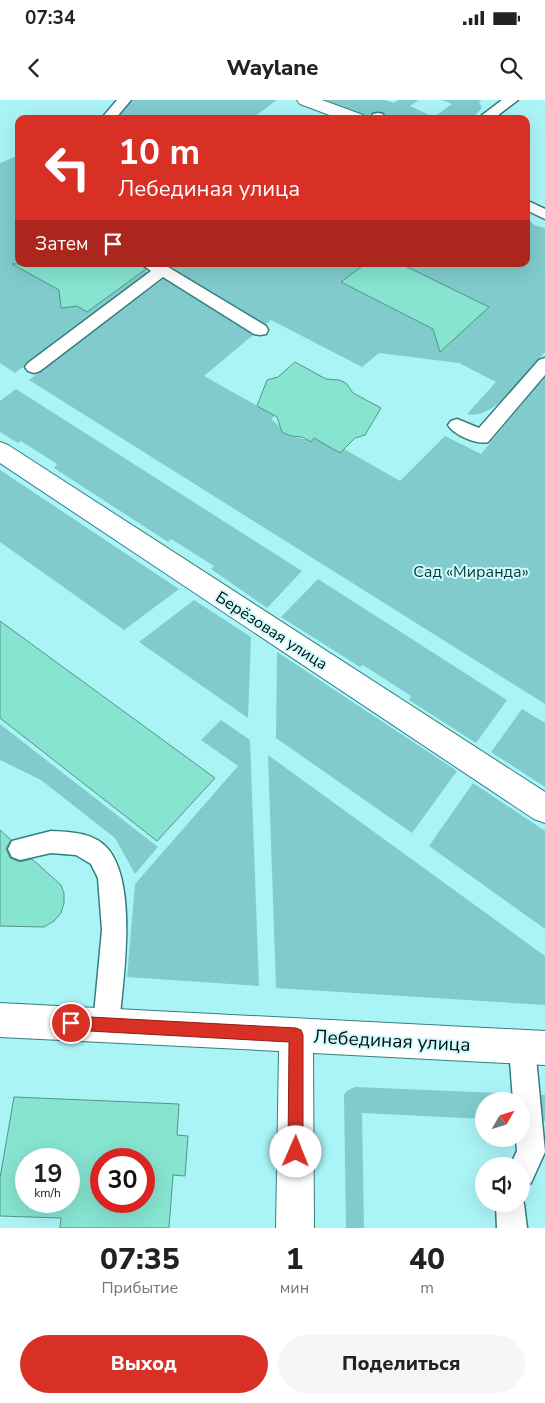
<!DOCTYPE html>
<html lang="ru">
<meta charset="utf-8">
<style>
body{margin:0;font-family:"Nunito Sans",sans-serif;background:#f6f6f6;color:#222;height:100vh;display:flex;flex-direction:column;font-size:19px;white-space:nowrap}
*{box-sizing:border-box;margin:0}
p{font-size:16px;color:#767676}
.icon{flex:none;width:28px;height:28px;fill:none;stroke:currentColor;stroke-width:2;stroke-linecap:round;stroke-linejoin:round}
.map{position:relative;height:1128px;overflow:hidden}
.side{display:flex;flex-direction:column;background:#fff;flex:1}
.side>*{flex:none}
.guide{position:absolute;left:15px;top:15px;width:515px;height:152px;border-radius:10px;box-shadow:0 5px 20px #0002;background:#d93025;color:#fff;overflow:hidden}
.needle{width:32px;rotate:51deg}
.controls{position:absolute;left:475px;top:992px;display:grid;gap:10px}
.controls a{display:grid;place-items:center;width:55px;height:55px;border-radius:50%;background:#fff;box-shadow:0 5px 20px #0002;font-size:25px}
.speed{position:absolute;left:15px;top:1048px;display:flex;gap:10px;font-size:25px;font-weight:700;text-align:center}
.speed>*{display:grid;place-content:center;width:65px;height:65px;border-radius:50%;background:#fff;box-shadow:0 5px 20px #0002;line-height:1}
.speed small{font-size:12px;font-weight:400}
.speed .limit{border:8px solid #d22;background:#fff;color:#111}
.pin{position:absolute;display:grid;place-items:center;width:42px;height:42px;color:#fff;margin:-21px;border:2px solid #fff;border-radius:50%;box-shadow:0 1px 5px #0007}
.me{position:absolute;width:55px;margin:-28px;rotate:1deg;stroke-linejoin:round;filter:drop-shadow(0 0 4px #0008)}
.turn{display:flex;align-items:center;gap:18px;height:105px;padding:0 20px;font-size:22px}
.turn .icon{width:65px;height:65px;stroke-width:2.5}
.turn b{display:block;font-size:35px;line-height:42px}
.then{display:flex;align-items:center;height:48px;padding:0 20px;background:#0003;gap:10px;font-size:19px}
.eta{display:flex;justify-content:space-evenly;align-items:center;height:85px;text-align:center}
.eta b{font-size:30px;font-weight:800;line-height:35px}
.action{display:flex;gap:10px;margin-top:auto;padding:10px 20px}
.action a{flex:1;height:58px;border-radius:30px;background:#d93025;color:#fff;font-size:20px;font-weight:800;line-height:58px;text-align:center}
.action a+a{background:#f6f6f6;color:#222}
.status{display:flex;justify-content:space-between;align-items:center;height:35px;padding:0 25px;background:#fff;direction:ltr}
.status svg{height:14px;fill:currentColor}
header{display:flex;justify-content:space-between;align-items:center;height:65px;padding:0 20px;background:#fff;font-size:22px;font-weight:800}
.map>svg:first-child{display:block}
.green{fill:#81cbcd}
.building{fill:#86e4d0;stroke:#539587;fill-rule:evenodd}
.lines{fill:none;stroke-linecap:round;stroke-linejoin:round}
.service-casing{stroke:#357e80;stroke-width:3}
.pedestrian-casing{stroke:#357e80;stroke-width:2}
.minor-casing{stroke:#357e80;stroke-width:2}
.service{fill:#fff;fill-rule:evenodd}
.pedestrian{fill:#fff;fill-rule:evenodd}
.minor{fill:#fff;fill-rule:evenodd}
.route{fill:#d93025;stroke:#8d1f18}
.labels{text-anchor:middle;stroke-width:4;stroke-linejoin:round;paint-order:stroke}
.park-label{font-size:16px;fill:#06393b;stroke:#d1fbfc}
.street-label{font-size:16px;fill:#000f10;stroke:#d1fbfc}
.near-street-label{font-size:19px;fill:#000f10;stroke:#d1fbfc}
</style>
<div class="status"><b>07:34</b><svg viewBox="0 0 49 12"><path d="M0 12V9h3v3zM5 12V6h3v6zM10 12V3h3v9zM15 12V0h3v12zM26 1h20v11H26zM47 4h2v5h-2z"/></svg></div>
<header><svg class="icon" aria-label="back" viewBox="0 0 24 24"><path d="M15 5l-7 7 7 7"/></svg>Waylane<svg class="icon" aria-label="search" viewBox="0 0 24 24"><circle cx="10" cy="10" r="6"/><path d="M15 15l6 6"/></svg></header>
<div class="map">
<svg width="545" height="1128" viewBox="0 0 545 1128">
<rect width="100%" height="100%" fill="#abf4f6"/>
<!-- green -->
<path class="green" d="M130,0H277L251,19H114Z
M319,0H385L394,3L398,0H419L410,6L434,17L452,4L442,0H482L479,2L482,8L471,19H382L370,14L367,17Z
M19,55V164H136L146,170V173L15,273L0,263V63Z
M526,117L534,125L545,128V252C528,271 495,321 467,314L496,282L459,263L379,253L362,267L271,220L204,276L275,316L271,319C280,325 280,330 286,334C293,338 302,337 311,342L314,338L339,352L344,349L400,381L445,336L481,354L545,277V604L29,280L165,178L171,171L165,164H526Z
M16,289L302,471L267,508L211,469L214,466L171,439L168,442L54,368L57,364L21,341L18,343L0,332V301Z
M0,370L179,489L124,530L0,442Z
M318,479L507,600L476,643L409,600L411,596L363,565L360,567L281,517Z
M194,500L251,537L248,618L139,542Z
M277,552L457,671L412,733L276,638Z
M522,609L545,623V687L491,652Z
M221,620L250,640L259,886L127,877L135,784L238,666L201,640Z
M0,624L158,747L135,774L115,738L41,680L0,660Z
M268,655L545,856V905L276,888Z
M473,683L545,731V829L429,746Z
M355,987L545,995V1021L521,1020V1001H484V1019L362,1013L364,1128H346L344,995L347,991Z"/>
<!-- building -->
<path class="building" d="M12,164H140L146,169L87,212L77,206L61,208L59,190Z
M365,164H401L489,207L440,252L433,229L341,182Z
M295,262L326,279L339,280L346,283L353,293L381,308L365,335L355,338L340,353L314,338L311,342L302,337L291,336L282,332L277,317L257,306L267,280L278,277Z
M0,521L215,678L157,741L0,618Z
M0,730L11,740L6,748L10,758L20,762L32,759L61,785L64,793V803L61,813L54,821L44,827L0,826Z
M14,997L179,1004L177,1035L188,1036L185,1076L173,1075L169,1128H60L61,1118L0,1116V1078ZM26,1059H69V1101H26ZM101,1059H144V1101H101Z"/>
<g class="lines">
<defs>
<path id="service" d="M117,0H131L115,19H101Z
M502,0H518L493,19H477Z
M378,13L383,14L384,19H369L373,14Z
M526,100L545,109V119L526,110Z
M142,164H162L168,167L266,226L268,230L266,234L260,235L254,234L163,177L40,271L34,273L28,271L25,267L28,263L151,171Z
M545,258V275L488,342C477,345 454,335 448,325L451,321L457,319L479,328L539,260Z
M51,731C70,732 94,732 108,749C138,785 123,880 119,925L115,934L106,938L97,934L93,925L102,830L98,778L91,764L76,755L51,753L20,760L12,757L8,749L12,741Z
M522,934L531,938L535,947L545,1052L531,1083L521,1087V1066H510L517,1051L516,1039H521V1001H513L509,947L513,938Z
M521,1096L524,1104L527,1128H497L496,1104H521Z"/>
<path id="pedestrian" d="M0,342L8,345L545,692V723L534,719L0,363Z"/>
<path id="minor" d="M297,0H322L363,15L366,19H340L300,4Z
M0,903L545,931V965L313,953L314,1128H276L279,951L0,937Z"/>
</defs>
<!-- service casing -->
<use href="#service" class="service-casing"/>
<!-- pedestrian casing -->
<use href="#pedestrian" class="pedestrian-casing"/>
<!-- minor casing -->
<use href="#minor" class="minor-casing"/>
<!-- service -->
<use href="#service" class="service"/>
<!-- pedestrian -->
<use href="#pedestrian" class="pedestrian"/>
<!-- minor -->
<use href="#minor" class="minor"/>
</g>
<!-- route -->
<path class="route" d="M71,916L296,928L301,930L303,935V1052L301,1057L296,1059L290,1057L288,1052L289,942L71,930L66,928L64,923L66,918Z"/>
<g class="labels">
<!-- park labels -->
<g class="park-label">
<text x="471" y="477">Сад «Миранда»</text>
</g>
<!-- street labels -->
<g class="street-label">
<text transform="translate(272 530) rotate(33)" y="6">Берёзовая улица</text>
</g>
<!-- near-street labels -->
<g class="near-street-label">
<text transform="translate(392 940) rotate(3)" y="7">Лебединая улица</text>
</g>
</g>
</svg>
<div class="controls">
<a><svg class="needle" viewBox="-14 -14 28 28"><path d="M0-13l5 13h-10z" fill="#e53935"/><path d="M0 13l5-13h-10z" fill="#767676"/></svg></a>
<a><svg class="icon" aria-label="sound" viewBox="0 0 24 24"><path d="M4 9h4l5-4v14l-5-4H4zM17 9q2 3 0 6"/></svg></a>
</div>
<div class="speed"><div>19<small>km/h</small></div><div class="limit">30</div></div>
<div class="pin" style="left:71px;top:923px;background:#d93025"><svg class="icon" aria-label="arrive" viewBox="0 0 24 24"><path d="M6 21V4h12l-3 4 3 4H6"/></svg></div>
<svg class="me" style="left:296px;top:1052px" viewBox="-20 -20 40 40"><circle r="19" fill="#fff"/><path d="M0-13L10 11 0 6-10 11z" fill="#d93025"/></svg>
<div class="guide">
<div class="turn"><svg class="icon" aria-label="left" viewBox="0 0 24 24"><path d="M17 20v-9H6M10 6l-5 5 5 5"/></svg><div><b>10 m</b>Лебединая улица</div></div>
<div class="then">Затем<svg class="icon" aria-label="arrive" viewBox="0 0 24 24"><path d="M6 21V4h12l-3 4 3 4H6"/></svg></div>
</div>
</div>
<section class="side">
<div class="eta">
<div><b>07:35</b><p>Прибытие</p></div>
<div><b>1</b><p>мин</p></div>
<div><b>40</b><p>m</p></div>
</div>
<div class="action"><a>Выход</a><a>Поделиться</a></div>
</section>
